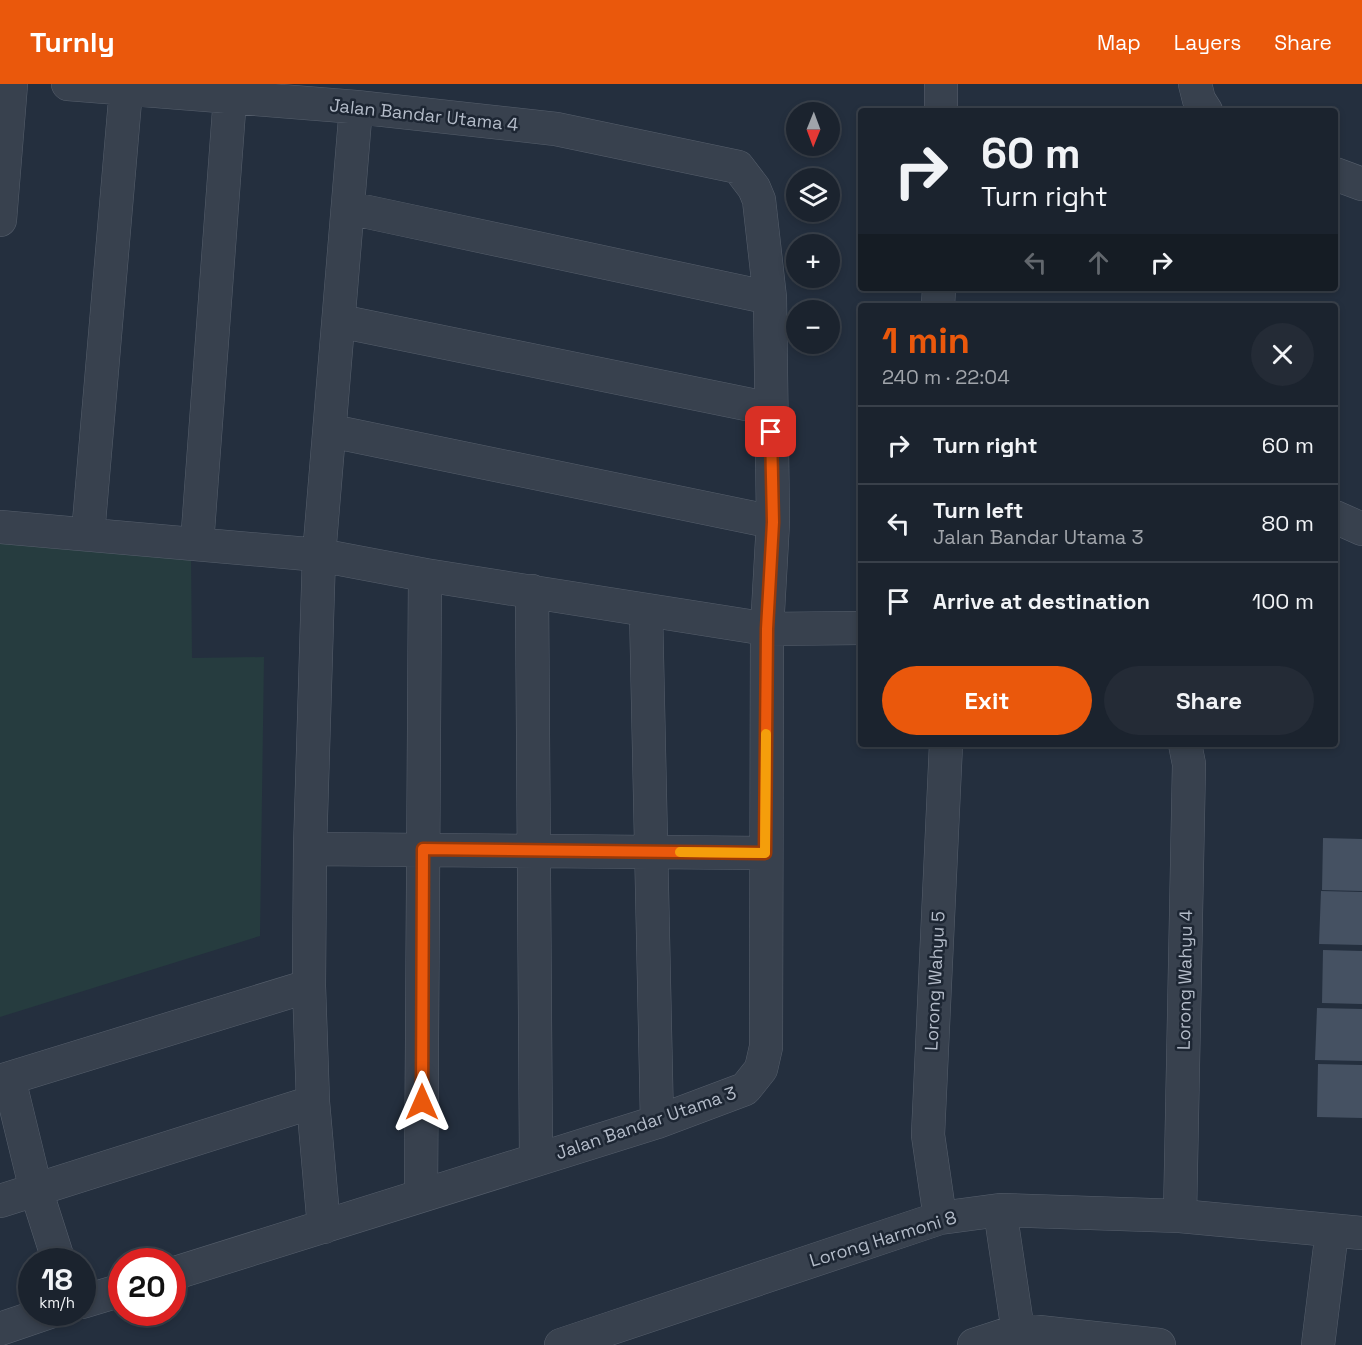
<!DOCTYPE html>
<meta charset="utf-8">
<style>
body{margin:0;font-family:"Space Grotesk",sans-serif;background:#242b36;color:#f1f3f6;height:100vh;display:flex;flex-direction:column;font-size:22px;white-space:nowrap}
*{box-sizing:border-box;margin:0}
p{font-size:20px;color:#a0a4aa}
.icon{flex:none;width:33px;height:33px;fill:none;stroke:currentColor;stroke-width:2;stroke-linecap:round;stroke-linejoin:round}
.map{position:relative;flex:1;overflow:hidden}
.panel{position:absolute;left:858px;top:219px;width:480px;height:444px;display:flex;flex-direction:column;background:#1b232e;border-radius:6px;box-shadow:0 3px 9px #0003,0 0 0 2px #39404a}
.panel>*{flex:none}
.guide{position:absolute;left:858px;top:24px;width:480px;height:183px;border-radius:6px;box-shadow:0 3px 9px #0003,0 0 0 2px #39404a;background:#1b232e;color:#f1f3f6;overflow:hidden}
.needle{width:39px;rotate:181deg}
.controls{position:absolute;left:786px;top:18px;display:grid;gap:12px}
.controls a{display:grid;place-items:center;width:54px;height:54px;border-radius:50%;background:#1b232e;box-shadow:0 3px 9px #0003,0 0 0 2px #39404a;font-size:30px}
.speed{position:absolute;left:18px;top:1164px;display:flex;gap:12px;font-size:30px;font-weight:700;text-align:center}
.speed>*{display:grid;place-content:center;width:78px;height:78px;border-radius:50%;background:#1b232e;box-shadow:0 3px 9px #0003,0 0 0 2px #39404a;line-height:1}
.speed small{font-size:15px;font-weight:400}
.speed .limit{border:9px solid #d22;background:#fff;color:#111}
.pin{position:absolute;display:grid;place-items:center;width:51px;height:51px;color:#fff;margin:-26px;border-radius:12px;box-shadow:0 3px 9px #0006}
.me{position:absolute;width:66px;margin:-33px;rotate:0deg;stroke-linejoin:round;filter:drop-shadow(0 0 4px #0008)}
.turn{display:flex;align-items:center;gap:21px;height:126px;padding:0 24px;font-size:27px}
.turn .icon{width:78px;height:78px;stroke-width:2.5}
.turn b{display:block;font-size:42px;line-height:51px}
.lanes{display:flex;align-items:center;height:57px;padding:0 24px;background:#0003;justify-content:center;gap:30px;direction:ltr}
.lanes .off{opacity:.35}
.round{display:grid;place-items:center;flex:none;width:63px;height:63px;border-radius:32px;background:#242b36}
.head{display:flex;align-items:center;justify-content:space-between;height:102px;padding:0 24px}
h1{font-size:36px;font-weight:600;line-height:45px;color:#ea580c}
.button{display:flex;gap:12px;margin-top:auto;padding:12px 24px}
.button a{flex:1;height:69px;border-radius:36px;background:#ea580c;color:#fff;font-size:24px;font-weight:600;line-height:69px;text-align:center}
.button a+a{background:#242b36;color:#f1f3f6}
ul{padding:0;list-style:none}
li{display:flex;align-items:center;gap:18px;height:78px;padding:0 24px;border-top:2px solid #39404a}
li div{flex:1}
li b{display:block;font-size:22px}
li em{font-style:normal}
header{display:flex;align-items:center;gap:36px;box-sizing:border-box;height:84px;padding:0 30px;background:#ea580c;color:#fff}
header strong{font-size:28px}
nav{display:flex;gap:33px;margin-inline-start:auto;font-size:21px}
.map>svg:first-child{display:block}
.green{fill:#263c3f}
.building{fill:#455162}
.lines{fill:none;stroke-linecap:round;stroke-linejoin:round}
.minor-casing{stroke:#565f6c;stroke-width:34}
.minor{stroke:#38414e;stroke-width:33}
.route-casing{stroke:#983908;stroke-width:15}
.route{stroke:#ea580c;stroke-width:10}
.slow{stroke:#f59e0b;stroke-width:10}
.labels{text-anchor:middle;stroke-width:5;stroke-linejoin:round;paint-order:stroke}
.street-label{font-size:18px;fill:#b4bcc9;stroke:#1d2633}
</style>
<header>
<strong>Turnly</strong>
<nav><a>Map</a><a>Layers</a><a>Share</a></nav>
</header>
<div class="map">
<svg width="1362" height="1261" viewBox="0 0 1362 1261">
<rect width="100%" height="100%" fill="#242f3e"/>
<!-- green -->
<path class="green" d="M0,459L191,471L192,574L264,573L260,852L0,933Z"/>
<!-- building -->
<path class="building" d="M1323,754L1362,755V807L1322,806Z
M1321,807L1362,808V861L1319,860Z
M1323,866L1362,867V920L1322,919Z
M1317,924L1362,925V977L1315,976Z
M1318,980L1362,981V1034L1317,1033Z"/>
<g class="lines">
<defs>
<path id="minor" d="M68,0L356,23L556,45L738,83L754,104L759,116L770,214L773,438L767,545L766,963L761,985L745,1005L657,1038L172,1190
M1195,0L1199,16L1206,27
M941,27V0
M1335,90L1362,100
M349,124L770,214
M0,136L11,0
M938,222L939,204
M339,237L771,325
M331,347L773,438
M1335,433L1362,445
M0,443L319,471L425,491L767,545L861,544
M88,450L126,5
M197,460L230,13
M532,507L536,1075
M646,526L657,1038
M310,765L765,769
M9,995L36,1106L59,1178
M0,997L309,902
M421,1110L425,491
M0,1117L313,1018
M1000,1126L1020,1261
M1180,1132L1189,680L1185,660
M940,1134L928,1051L946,660
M324,1143L313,1018L309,902L310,765L319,471L356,23
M82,1218L122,1206
M0,1245L50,1228
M561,1261L940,1134L1000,1126L1180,1132L1362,1149
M974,1261L1020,1246L1159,1261
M1318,1261L1332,1147"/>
</defs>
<!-- minor casing -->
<use href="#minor" class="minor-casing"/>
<!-- minor -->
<use href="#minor" class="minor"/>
</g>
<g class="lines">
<defs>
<path id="route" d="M422,1018L423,765L765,769L767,545L773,438L771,348"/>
</defs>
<!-- route casing -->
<use href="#route" class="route-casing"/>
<!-- route -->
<use href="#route" class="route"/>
<!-- slow -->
<path class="slow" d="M680,768L765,769L766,650"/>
</g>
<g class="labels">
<!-- street labels -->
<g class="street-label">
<text transform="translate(424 31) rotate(6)" y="6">Jalan Bandar Utama 4</text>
<text transform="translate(1185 896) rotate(-89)" y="6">Lorong Wahyu 4</text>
<text transform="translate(935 897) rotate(-87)" y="6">Lorong Wahyu 5</text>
<text transform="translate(646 1039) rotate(-19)" y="6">Jalan Bandar Utama 3</text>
<text transform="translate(883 1155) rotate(-17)" y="6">Lorong Harmoni 8</text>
</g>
</g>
</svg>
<div class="controls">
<a><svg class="needle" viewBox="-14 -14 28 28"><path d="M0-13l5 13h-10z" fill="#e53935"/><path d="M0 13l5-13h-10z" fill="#a0a4aa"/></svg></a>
<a><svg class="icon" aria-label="layers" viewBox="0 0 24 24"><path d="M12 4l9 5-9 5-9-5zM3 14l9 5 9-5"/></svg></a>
<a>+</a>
<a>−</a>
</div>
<div class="speed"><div>18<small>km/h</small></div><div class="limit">20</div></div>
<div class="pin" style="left:771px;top:348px;background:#d93025"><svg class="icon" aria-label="arrive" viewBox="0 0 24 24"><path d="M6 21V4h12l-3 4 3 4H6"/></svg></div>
<svg class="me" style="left:422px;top:1018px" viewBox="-20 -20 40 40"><path d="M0-17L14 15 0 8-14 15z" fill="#ea580c" stroke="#fff" stroke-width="4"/></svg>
<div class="guide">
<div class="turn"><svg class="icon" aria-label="right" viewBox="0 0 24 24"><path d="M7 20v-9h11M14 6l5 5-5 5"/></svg><div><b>60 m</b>Turn right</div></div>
<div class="lanes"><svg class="icon off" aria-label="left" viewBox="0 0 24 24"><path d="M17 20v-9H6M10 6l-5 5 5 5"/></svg><svg class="icon off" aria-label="ahead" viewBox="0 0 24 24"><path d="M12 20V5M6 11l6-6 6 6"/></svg><svg class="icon" aria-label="right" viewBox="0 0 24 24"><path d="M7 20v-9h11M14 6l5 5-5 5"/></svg></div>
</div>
<section class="panel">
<div class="head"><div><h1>1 min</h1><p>240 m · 22:04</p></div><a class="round"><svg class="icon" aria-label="close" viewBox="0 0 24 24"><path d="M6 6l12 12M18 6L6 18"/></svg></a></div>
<ul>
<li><svg class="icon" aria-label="right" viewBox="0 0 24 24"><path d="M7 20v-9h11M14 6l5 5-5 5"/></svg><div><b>Turn right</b></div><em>60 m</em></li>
<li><svg class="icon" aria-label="left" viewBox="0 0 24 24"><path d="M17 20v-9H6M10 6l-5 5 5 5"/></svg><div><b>Turn left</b><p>Jalan Bandar Utama 3</p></div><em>80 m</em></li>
<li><svg class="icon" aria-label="arrive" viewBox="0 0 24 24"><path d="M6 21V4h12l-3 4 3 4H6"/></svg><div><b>Arrive at destination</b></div><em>100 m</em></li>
</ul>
<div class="button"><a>Exit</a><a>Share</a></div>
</section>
</div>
